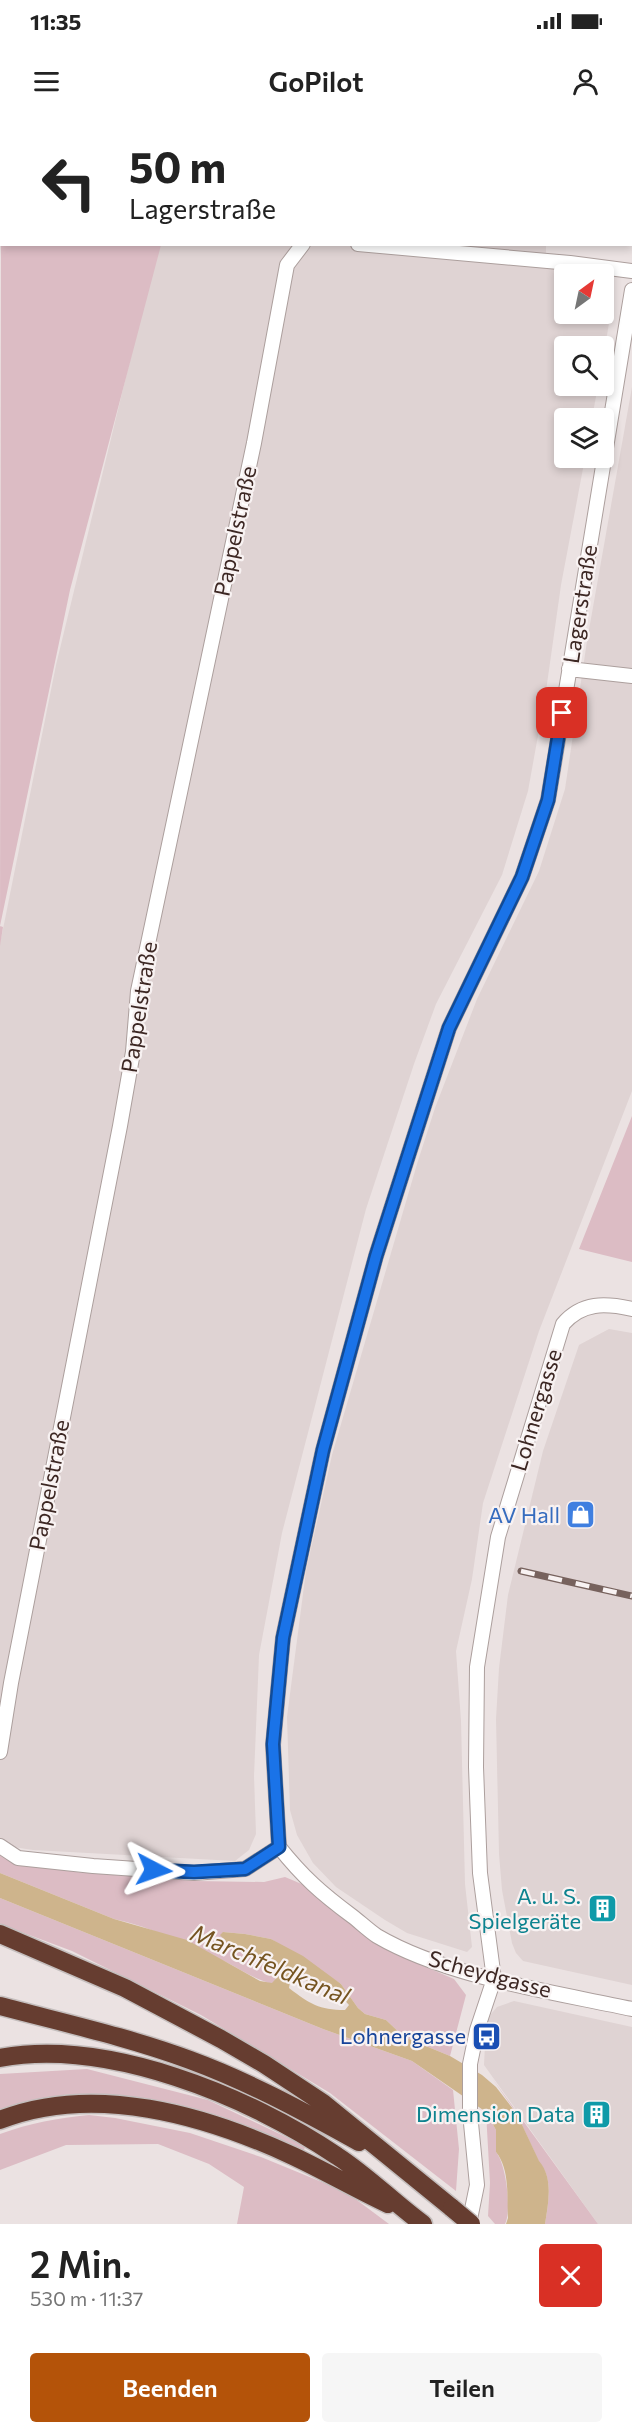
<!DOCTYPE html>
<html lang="de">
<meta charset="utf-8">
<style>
body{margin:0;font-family:Commissioner,sans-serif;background:#f6f6f6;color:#222;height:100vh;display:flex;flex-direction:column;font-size:22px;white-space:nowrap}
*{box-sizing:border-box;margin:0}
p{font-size:20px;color:#767676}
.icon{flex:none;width:33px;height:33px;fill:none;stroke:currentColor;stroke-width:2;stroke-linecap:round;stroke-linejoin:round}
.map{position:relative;height:2104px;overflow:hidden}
.sheet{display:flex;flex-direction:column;background:#fff;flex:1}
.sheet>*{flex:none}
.guide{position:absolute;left:0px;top:0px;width:633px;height:126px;box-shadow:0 3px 9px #0003;background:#fff;color:#222;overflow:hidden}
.needle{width:39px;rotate:33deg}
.tools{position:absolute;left:554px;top:144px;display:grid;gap:12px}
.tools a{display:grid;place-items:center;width:60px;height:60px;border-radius:6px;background:#fff;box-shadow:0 3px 9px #0003;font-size:30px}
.pin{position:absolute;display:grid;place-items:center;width:51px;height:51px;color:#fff;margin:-26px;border-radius:12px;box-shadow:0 3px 9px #0006}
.me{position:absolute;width:66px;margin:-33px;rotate:94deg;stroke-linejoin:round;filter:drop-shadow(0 0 4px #0008)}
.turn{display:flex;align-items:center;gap:21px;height:126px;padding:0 30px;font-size:27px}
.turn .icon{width:78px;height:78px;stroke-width:2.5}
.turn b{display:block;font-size:42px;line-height:51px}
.round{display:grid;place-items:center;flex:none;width:63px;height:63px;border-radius:6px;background:#f6f6f6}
.overview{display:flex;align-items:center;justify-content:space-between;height:102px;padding:0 30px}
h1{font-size:36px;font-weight:600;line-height:45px}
.action{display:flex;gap:12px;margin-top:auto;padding:12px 30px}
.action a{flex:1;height:69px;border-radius:6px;background:#b45309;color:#fff;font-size:24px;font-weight:600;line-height:69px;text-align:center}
.action a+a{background:#f6f6f6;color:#222}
.status{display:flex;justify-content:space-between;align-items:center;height:42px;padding:0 30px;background:#fff;direction:ltr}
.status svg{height:16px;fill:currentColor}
header{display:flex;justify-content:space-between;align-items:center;height:78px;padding:0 30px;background:#fff;font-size:27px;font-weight:600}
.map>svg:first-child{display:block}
.built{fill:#dfd3d3}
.green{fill:#dcbcc4}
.water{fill:#ceb48c;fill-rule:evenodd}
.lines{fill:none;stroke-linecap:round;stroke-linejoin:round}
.street-casing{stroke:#ac9f9d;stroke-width:16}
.highway-casing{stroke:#c4bebd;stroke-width:21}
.street{stroke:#fff;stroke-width:14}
.highway{stroke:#663d30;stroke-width:18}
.rail-casing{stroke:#77625d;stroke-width:7}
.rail{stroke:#f8f2f2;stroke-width:4.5;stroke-dasharray:14;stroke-linecap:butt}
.highway-bridge-casing{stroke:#c4bebd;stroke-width:21;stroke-linecap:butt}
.highway-bridge{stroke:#663d30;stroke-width:18}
.route-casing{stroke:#114b97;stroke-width:15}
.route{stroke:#1a73e8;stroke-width:10}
.labels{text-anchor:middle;stroke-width:4.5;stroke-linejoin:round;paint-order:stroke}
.street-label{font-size:22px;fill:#3c2723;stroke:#f8f2f2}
.shop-label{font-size:22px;fill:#366cbe;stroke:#f8f2f2;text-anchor:end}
.culture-label{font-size:22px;fill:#0d838f;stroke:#f8f2f2;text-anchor:end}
.transit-label{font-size:22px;fill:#164399;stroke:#f8f2f2;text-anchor:end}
.water-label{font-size:24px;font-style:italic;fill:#755420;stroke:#f8f2f2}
</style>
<div class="status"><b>11:35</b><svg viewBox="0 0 49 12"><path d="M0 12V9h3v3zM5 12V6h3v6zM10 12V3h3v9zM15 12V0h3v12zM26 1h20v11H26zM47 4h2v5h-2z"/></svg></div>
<header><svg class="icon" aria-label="menu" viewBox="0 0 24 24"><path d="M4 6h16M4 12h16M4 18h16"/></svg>GoPilot<svg class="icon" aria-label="person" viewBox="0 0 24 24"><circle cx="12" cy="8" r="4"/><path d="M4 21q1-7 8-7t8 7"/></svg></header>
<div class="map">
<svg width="632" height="2104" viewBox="0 0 632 2104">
<rect width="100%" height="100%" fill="#ebe2e2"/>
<!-- built -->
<path class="built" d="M175,0H557L556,2Z
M158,125H546V147L595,154H564V194H603V159L610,172L612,187L603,237V226H564V266H598L592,298H564V338H585L561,465L546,571L528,671L502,755L436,884L414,944L366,1089L282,1413L259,1535L254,1656L256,1714L249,1730L235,1741L33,1730L0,1725V824L56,545Z
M632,267V971L539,1211L483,1383L472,1459L456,1531L461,1601L465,1764L472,1827L467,1832L407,1813L385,1800L336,1767L313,1743L297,1715L290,1690L287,1597L306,1451L332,1335L417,1044L435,988L477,879L539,751L565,669L587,521Z
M609,1209L632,1213V1865L523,1841L516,1833L512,1823L502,1770L499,1734L496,1599L499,1548L508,1475L543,1331L579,1225Z
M514,1881L632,1907V2104H598L484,1945L486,1905L491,1894L497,1887Z"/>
<!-- green -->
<path class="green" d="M1,110L2,124L161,125L70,470L0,806L3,807L0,826Z
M632,996V1142L579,1129Z
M0,1735L75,1752L195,1761L264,1762L285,1757L304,1765L367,1818L412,1841L454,1859L466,1875L450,1936L404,1917L386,1900L365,1894L358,1888L341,1864L271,1819L245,1814L223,1812L279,1849V1855L272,1864C255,1859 241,1850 226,1842C190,1826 152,1807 114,1799L0,1753Z
M0,1778L323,1909L412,1941L453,1970L459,2029L456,2071L330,1973L201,1895L72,1831L0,1804Z
M87,1949L208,1980L305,2026L304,2031L237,2005L166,1985L68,1974L0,1991V1954Z
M492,1958L598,2104H545C548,2084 554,2058 539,2042L517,1994Z
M486,1992L496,2010V2032C506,2044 512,2090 505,2104H495L488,2096L490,2063Z
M89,1995L115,1998L190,2013L261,2037L346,2072L389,2104H237L244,2067L209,2044L158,2024L66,2025L0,2050V2014C30,2003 58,1998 89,1995Z"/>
<!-- water -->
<path class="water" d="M0,1753L114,1799L187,1820L260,1861L272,1863L279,1855V1849L230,1826L220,1815L223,1812L245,1814L271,1819L303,1836L341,1864L358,1888L365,1894L386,1900L404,1917L450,1936L482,1955L496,1967L517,1994L539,2041C554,2058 548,2084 545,2104H506L508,2098C507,2078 510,2049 496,2032V2010L486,1992L412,1941L323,1909L0,1778ZM301,1859C320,1864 337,1869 349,1885L345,1890C319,1890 310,1884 289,1868L290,1862Z"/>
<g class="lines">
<defs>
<path id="street" d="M358,124L570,143L632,151
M569,549L632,556
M0,1632L11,1563L120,1006L133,932L138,871L254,323L287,145L303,124
M0,1726L18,1738L93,1746L194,1753L245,1749L279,1727
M279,1727L273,1625L283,1518L323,1330L376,1136L449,908L522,757L548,680L632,170
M279,1727C303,1757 321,1773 352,1796C360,1802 368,1810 377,1816C447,1857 553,1872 632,1889
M469,2104L477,2065L470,1993V1944L477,1910L494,1859L480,1753L476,1647L477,1547L498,1417L563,1204C582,1182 605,1183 632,1189"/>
<path id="highway" d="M0,1814L125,1868L221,1919L264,1944L323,1983L452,2088
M0,1886C64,1903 128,1917 190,1940C250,1962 304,1992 359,2022
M0,1938C107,1918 249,1976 337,2036C368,2056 393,2082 423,2104
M0,2000C94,1963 205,1995 293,2036C325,2051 356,2069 388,2084"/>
</defs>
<!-- street casing -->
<use href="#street" class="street-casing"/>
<!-- highway casing -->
<use href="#highway" class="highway-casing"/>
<!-- street -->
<use href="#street" class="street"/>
<!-- highway -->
<use href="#highway" class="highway"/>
<defs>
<path id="rail" d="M521,1451L632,1476"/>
</defs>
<!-- rail casing -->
<use href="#rail" class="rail-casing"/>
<!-- rail -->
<use href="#rail" class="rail"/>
<defs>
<path id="highway-bridge" d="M452,2088L471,2104"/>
</defs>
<!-- highway-bridge casing -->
<use href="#highway-bridge" class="highway-bridge-casing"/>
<!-- highway-bridge -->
<use href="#highway-bridge" class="highway-bridge"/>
</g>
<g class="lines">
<defs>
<path id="route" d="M154,1750L194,1752L245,1749L279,1727L273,1624L283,1518L323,1330L376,1136L449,908L522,757L548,680L562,593"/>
</defs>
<!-- route casing -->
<use href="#route" class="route-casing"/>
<!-- route -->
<use href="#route" class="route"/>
</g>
<!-- icons -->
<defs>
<symbol id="shop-square" viewBox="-11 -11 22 22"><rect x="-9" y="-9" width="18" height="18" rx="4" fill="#3f7fe0" stroke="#f8f2f2"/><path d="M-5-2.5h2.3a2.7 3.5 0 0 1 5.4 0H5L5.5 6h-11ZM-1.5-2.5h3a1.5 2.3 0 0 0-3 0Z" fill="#fff"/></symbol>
<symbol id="building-square" viewBox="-11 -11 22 22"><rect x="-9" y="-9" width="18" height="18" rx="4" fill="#0f9aa8" stroke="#f8f2f2"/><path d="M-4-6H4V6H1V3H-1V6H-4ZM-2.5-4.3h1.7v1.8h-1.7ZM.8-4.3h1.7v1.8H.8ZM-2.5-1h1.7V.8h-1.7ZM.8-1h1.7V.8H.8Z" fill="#fff"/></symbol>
<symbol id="bus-square" viewBox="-11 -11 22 22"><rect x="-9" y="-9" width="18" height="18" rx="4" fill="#1a4fb4" stroke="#f8f2f2"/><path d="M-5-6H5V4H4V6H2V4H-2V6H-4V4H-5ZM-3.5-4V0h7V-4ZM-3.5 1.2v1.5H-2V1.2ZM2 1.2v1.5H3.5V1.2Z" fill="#fff"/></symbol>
</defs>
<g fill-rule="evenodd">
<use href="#shop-square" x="564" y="1378" width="33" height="33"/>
<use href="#building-square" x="586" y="1772" width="33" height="33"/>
<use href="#bus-square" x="470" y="1900" width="33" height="33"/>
<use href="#building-square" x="580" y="1978" width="33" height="33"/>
</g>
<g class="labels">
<!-- street labels -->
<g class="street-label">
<text transform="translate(235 411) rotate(-78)" y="8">Pappelstraße</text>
<text transform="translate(580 484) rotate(-81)" y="8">Lagerstraße</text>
<text transform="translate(139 887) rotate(-81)" y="8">Pappelstraße</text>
<text transform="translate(536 1290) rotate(-73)" y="8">Lohnergasse</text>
<text transform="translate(49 1365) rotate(-79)" y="8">Pappelstraße</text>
<text transform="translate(490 1854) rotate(15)" y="8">Scheydgasse</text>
</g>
<!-- shop labels -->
<g class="shop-label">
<text x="560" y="1403">AV Hall</text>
</g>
<!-- culture labels -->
<g class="culture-label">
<text x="581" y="1784">A. u. S.<tspan x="581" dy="25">Spielgeräte</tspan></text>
<text x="575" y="2002">Dimension Data</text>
</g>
<!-- transit labels -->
<g class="transit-label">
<text x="466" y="1924">Lohnergasse</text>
</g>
<!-- water labels -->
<g class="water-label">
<text transform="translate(270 1845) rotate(23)" y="8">Marchfeldkanal</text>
</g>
</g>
</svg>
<div class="tools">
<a><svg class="needle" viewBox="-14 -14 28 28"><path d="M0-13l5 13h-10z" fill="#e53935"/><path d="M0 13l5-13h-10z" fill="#767676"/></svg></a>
<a><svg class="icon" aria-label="search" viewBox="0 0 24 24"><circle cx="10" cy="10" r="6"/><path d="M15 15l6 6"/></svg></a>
<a><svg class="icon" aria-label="layers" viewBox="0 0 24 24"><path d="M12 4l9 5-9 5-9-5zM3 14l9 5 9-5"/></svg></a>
</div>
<div class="pin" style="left:562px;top:593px;background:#d93025"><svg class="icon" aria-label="arrive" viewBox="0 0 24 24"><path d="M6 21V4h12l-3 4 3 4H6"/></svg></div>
<svg class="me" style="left:154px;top:1750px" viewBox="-20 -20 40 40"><path d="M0-17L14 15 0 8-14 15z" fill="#1a73e8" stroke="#fff" stroke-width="4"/></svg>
<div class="guide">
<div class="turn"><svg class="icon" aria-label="left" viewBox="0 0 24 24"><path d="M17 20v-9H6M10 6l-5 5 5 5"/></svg><div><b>50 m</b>Lagerstraße</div></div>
</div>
</div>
<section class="sheet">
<div class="overview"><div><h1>2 Min.</h1><p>530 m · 11:37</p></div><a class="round" style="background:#d93025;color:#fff"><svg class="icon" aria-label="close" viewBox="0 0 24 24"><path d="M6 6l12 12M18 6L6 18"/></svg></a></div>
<div class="action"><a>Beenden</a><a>Teilen</a></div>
</section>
